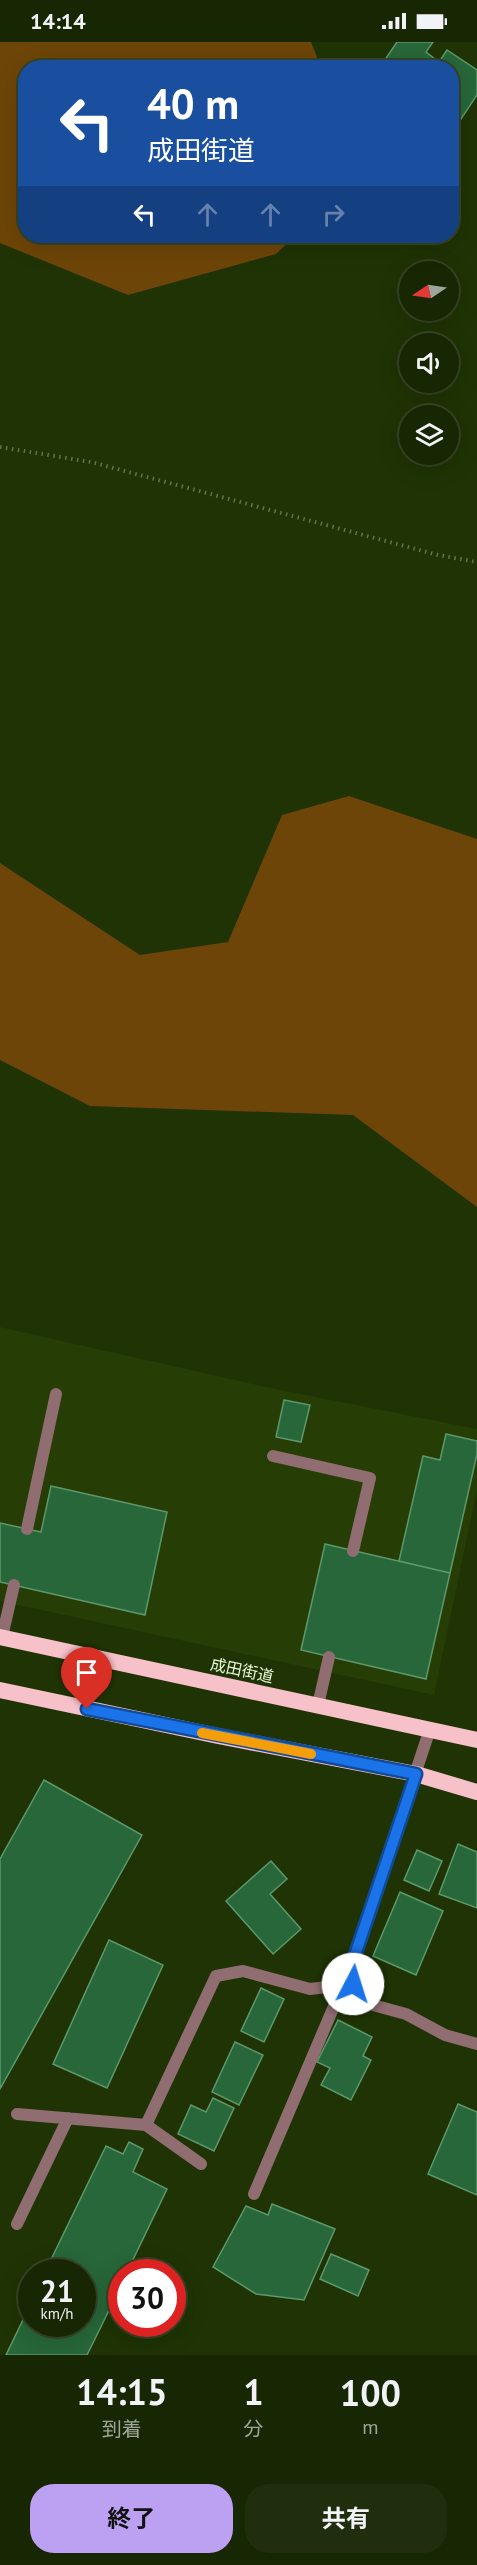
<!DOCTYPE html>
<html lang="ja">
<meta charset="utf-8">
<style>
body{margin:0;font-family:"PT Sans","Noto Sans JP",sans-serif;background:#202e0d;color:#f1f3f6;height:100vh;display:flex;flex-direction:column;font-size:22px;white-space:nowrap}
*{box-sizing:border-box;margin:0}
p{font-size:20px;color:#9ea59a}
.icon{flex:none;width:33px;height:33px;fill:none;stroke:currentColor;stroke-width:2;stroke-linecap:round;stroke-linejoin:round}
.map{position:relative;height:2313px;overflow:hidden}
.side{display:flex;flex-direction:column;background:#172603;flex:1}
.side>*{flex:none}
.banner{position:absolute;left:18px;top:18px;width:441px;height:183px;border-radius:24px;box-shadow:0 6px 24px #0002,0 0 0 2px #364325;background:#1a4fa0;color:#fff;overflow:hidden}
.needle{width:39px;rotate:257deg}
.fabs{position:absolute;left:399px;top:219px;display:grid;gap:12px}
.fabs a{display:grid;place-items:center;width:60px;height:60px;border-radius:50%;background:#172603;box-shadow:0 6px 24px #0002,0 0 0 2px #364325;font-size:30px}
.speed{position:absolute;left:18px;top:2217px;display:flex;gap:12px;font-size:30px;font-weight:700;text-align:center}
.speed>*{display:grid;place-content:center;width:78px;height:78px;border-radius:50%;background:#172603;box-shadow:0 6px 24px #0002,0 0 0 2px #364325;line-height:1}
.speed small{font-size:15px;font-weight:400}
.speed .limit{border:9px solid #d22;background:#fff;color:#111}
.pin{position:absolute;display:grid;place-items:center;width:51px;height:51px;color:#fff;margin:-62px -26px;border-radius:50% 50% 50% 0;rotate:-45deg;box-shadow:0 0 6px #0007}
.pin .icon{rotate:45deg}
.me{position:absolute;width:66px;margin:-33px;rotate:5deg;stroke-linejoin:round;filter:drop-shadow(0 0 4px #0008)}
.turn{display:flex;align-items:center;gap:21px;height:126px;padding:0 30px;font-size:27px}
.turn .icon{width:78px;height:78px;stroke-width:2.5}
.turn b{display:block;font-size:42px;line-height:51px}
.lanes{display:flex;align-items:center;height:57px;padding:0 30px;background:#0003;justify-content:center;gap:30px;direction:ltr}
.lanes .off{opacity:.35}
.eta{display:flex;justify-content:space-evenly;align-items:center;height:102px;text-align:center}
.eta b{font-size:36px;font-weight:700;line-height:42px}
.primary-button{display:flex;gap:12px;margin-top:auto;padding:12px 30px}
.primary-button a{flex:1;height:69px;border-radius:24px;background:#bca0f2;color:#111;font-size:24px;font-weight:700;line-height:69px;text-align:center}
.primary-button a+a{background:#202e0d;color:#f1f3f6}
.status{display:flex;justify-content:space-between;align-items:center;height:42px;padding:0 30px;background:#172603;direction:ltr}
.status svg{height:16px;fill:currentColor}
.map>svg:first-child{display:block}
.built{fill:#273d06}
.green{fill:#6d4508}
.building{fill:#276739;stroke:#5d986a;stroke-width:1.5}
.lines{fill:none;stroke-linecap:round;stroke-linejoin:round}
.path{stroke:#62754a;stroke-width:4;stroke-dasharray:1.5 4.5;stroke-linecap:butt}
.service{stroke:#8f6d71;stroke-width:12}
.minor{stroke:#8f6d71;stroke-width:12}
.trunk{stroke:#f6c1c8;stroke-width:16}
.route-casing{stroke:#114b97;stroke-width:15}
.route{stroke:#1a73e8;stroke-width:10}
.slow{stroke:#f59e0b;stroke-width:10}
.labels{text-anchor:middle;stroke-width:6;stroke-linejoin:round;paint-order:stroke}
.street-label{font-size:16px;fill:#e7f8d7;stroke:#1f3304}
</style>
<div class="status"><b>14:14</b><svg viewBox="0 0 49 12"><path d="M0 12V9h3v3zM5 12V6h3v6zM10 12V3h3v9zM15 12V0h3v12zM26 1h20v11H26zM47 4h2v5h-2z"/></svg></div>
<div class="map">
<svg width="477" height="2313" viewBox="0 0 477 2313">
<rect width="100%" height="100%" fill="#1f3304"/>
<!-- built -->
<path class="built" d="M0,1285L266,1345L477,1387V1448L434,1653L0,1559Z"/>
<!-- green -->
<path class="green" d="M0,0H311L321,25L26,26V194H295L276,212L128,253L0,201Z
M349,754L477,797V1165L353,1073L90,1064L0,1018V821L140,913L228,900L282,773Z"/>
<!-- building -->
<path class="building" d="M397,0H433L426,10L439,20L447,8L477,28V53L461,77L452,70V26H387L382,22Z
M284,1358L310,1363L301,1400L276,1395Z
M446,1392L477,1399V1412L450,1531L399,1519L423,1414L440,1418Z
M51,1444L167,1470L145,1573L0,1540V1481L41,1490Z
M325,1502L450,1531L426,1637L301,1608Z
M44,1738L142,1793L0,2047V1817Z
M458,1802L477,1810V1866L439,1852Z
M417,1808L442,1819L429,1849L404,1838Z
M271,1819L287,1837L270,1852L301,1887L273,1912L226,1859Z
M400,1850L443,1869L416,1933L373,1914Z
M109,1898L163,1923L107,2046L53,2022Z
M261,1946L284,1957L264,2000L241,1989Z
M338,1978L372,1995L363,2014L371,2018L351,2058L321,2043L330,2026L317,2020Z
M235,2000L263,2013L239,2063L212,2050Z
M213,2056L234,2066L214,2109L178,2092L191,2063L206,2070Z
M458,2062L477,2070V2153L428,2132Z
M129,2100L143,2107L133,2130L167,2147L127,2230H122V2242L87,2313H6L32,2259V2282H82V2230H45L106,2104L123,2112Z
M272,2162L335,2187L304,2258L256,2252L213,2225L246,2164L268,2173Z
M331,2212L369,2228L358,2254L320,2237Z"/>
<g class="lines">
<!-- path -->
<path class="path" d="M0,405L91,420L438,513L477,520"/>
<!-- service -->
<path class="service" d="M273,1414L370,1436L353,1509
M27,1487L56,1352
M2,1595L14,1543
M318,1663L329,1615
M17,2072L146,2083L216,1934L243,1929L310,1947L353,1942
M146,2083L201,2122
M254,2152L343,1943
M17,2182L68,2076"/>
<!-- minor -->
<path class="minor" d="M430,1687L351,1925L353,1942L362,1960L406,1972L445,1993L477,2002"/>
<!-- trunk -->
<path class="trunk" d="M0,1595L477,1698
M0,1648L218,1694L416,1732L477,1750"/>
</g>
<g class="lines">
<defs>
<path id="route" d="M87,1667L416,1732L351,1925L353,1942"/>
</defs>
<!-- route casing -->
<use href="#route" class="route-casing"/>
<!-- route -->
<use href="#route" class="route"/>
<!-- slow -->
<path class="slow" d="M202,1691L311,1712"/>
</g>
<g class="labels">
<!-- street labels -->
<g class="street-label">
<text transform="translate(242 1628) rotate(12)" y="6">成田街道</text>
</g>
</g>
</svg>
<div class="fabs">
<a><svg class="needle" viewBox="-14 -14 28 28"><path d="M0-13l5 13h-10z" fill="#e53935"/><path d="M0 13l5-13h-10z" fill="#9ea59a"/></svg></a>
<a><svg class="icon" aria-label="sound" viewBox="0 0 24 24"><path d="M4 9h4l5-4v14l-5-4H4zM17 9q2 3 0 6"/></svg></a>
<a><svg class="icon" aria-label="layers" viewBox="0 0 24 24"><path d="M12 4l9 5-9 5-9-5zM3 14l9 5 9-5"/></svg></a>
</div>
<div class="speed"><div>21<small>km/h</small></div><div class="limit">30</div></div>
<div class="pin" style="left:87px;top:1667px;background:#d93025"><svg class="icon" aria-label="arrive" viewBox="0 0 24 24"><path d="M6 21V4h12l-3 4 3 4H6"/></svg></div>
<svg class="me" style="left:353px;top:1942px" viewBox="-20 -20 40 40"><circle r="19" fill="#fff"/><path d="M0-13L10 11 0 6-10 11z" fill="#1a73e8"/></svg>
<div class="banner">
<div class="turn"><svg class="icon" aria-label="left" viewBox="0 0 24 24"><path d="M17 20v-9H6M10 6l-5 5 5 5"/></svg><div><b>40 m</b>成田街道</div></div>
<div class="lanes"><svg class="icon" aria-label="left" viewBox="0 0 24 24"><path d="M17 20v-9H6M10 6l-5 5 5 5"/></svg><svg class="icon off" aria-label="ahead" viewBox="0 0 24 24"><path d="M12 20V5M6 11l6-6 6 6"/></svg><svg class="icon off" aria-label="ahead" viewBox="0 0 24 24"><path d="M12 20V5M6 11l6-6 6 6"/></svg><svg class="icon off" aria-label="right" viewBox="0 0 24 24"><path d="M7 20v-9h11M14 6l5 5-5 5"/></svg></div>
</div>
</div>
<section class="side">
<div class="eta">
<div><b>14:15</b><p>到着</p></div>
<div><b>1</b><p>分</p></div>
<div><b>100</b><p>m</p></div>
</div>
<div class="primary-button"><a>終了</a><a>共有</a></div>
</section>
